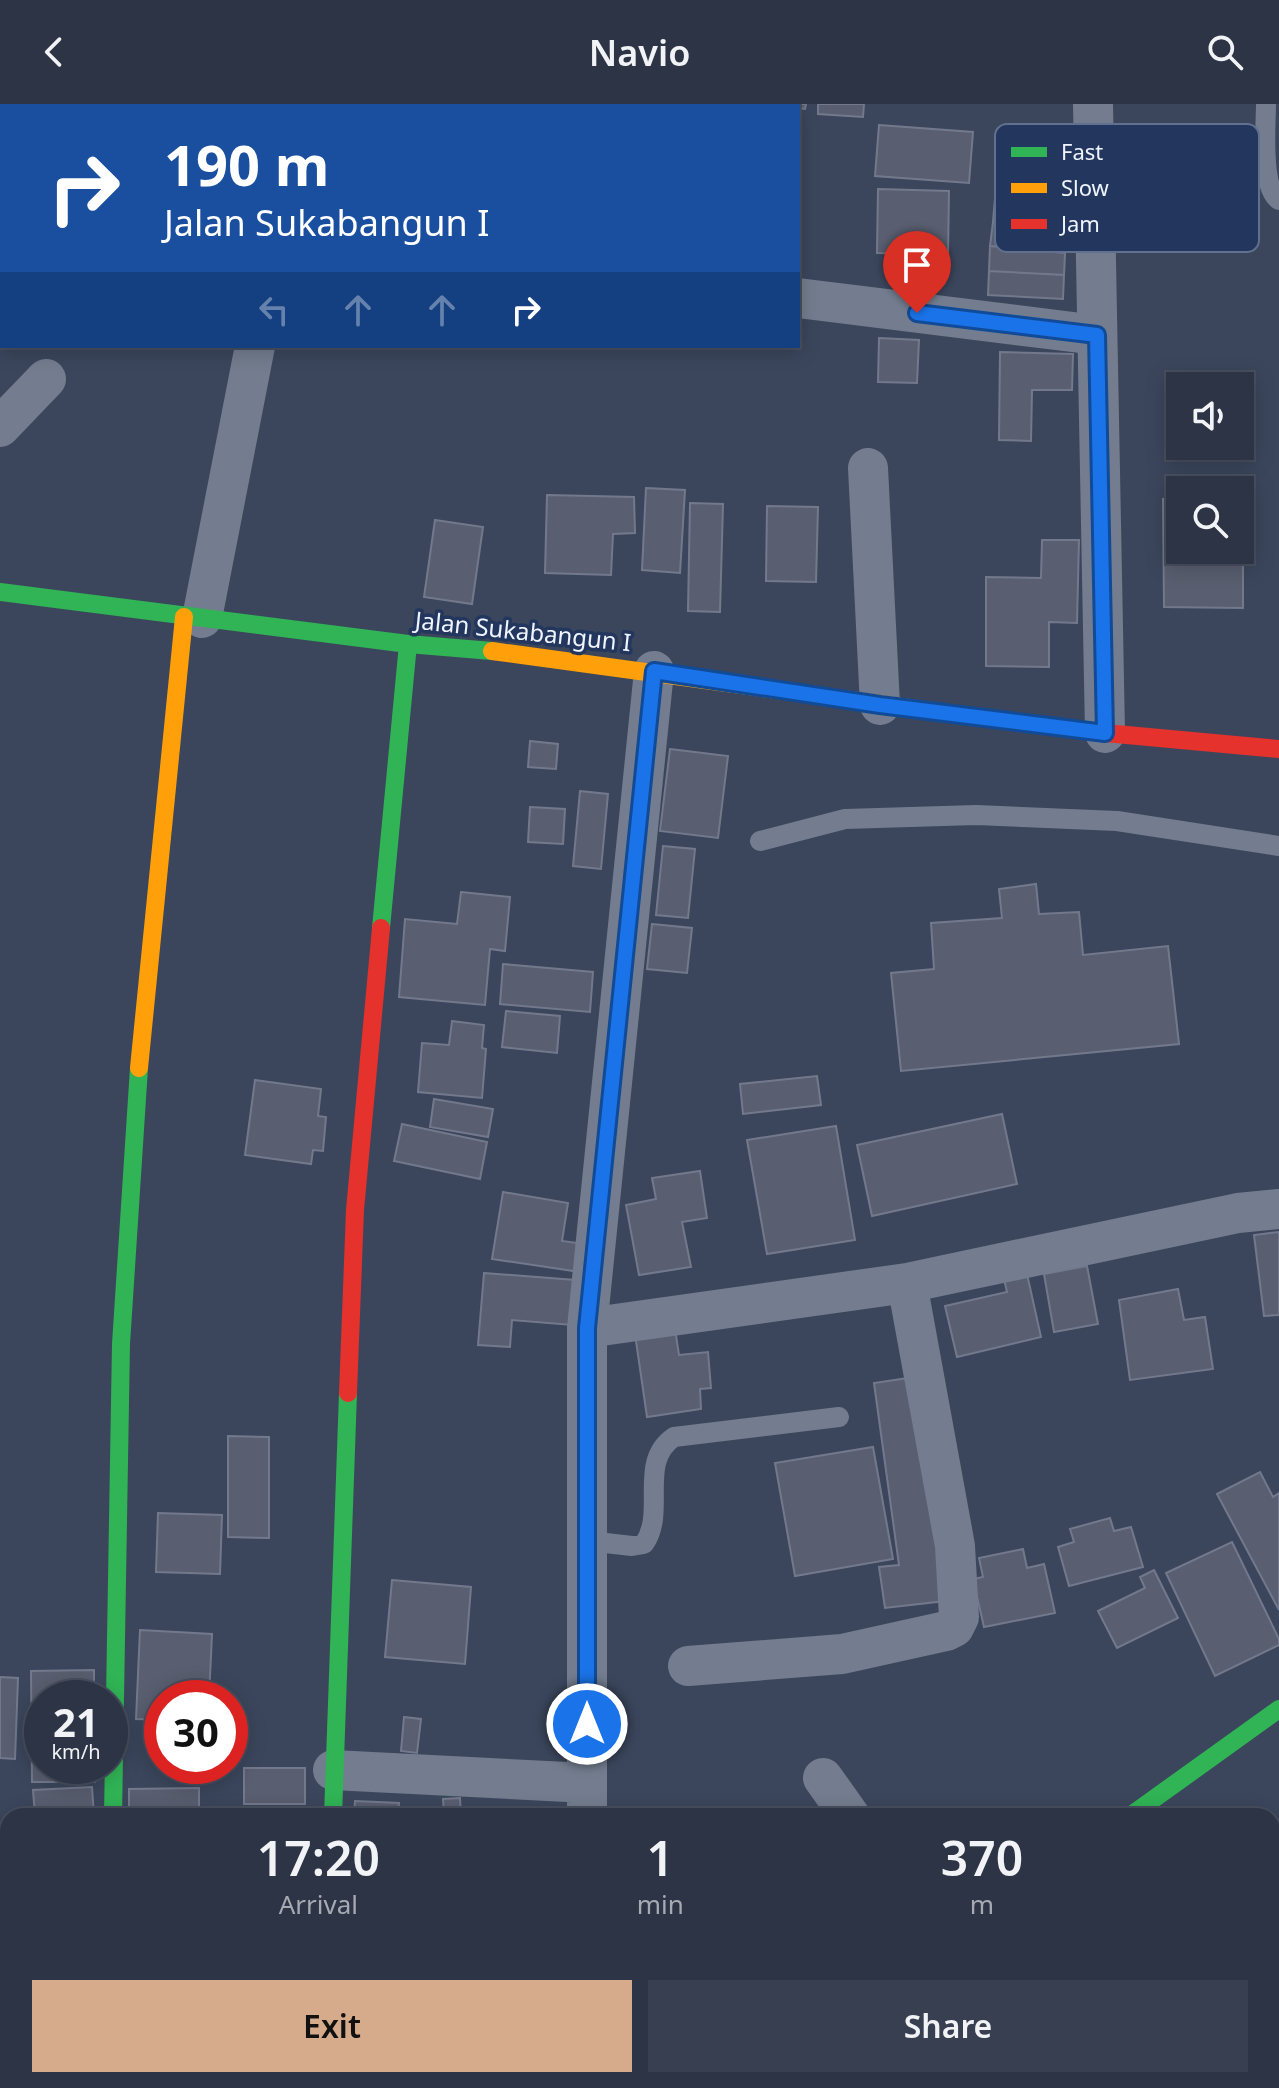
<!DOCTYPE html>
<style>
body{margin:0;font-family:"Noto Sans",sans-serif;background:#383f50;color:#f1f3f6;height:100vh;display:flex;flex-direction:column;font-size:30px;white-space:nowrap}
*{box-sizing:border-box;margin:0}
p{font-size:26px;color:#a6aab3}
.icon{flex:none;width:44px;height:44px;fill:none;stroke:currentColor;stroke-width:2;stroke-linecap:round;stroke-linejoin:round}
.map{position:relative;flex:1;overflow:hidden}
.panel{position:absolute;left:0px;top:1704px;width:1280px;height:280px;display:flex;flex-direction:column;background:#2c3445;border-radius:24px 24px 0 0;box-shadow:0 4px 20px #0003,0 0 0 2px #484f5e}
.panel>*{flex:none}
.top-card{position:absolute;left:0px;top:0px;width:800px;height:244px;box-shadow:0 4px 20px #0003,0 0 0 2px #484f5e;background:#1a4fa0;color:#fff;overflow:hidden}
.controls{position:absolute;left:1166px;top:268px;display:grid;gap:16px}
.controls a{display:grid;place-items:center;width:88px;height:88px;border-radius:0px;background:#2c3445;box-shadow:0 4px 20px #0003,0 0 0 2px #484f5e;font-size:40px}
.speed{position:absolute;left:24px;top:1576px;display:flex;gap:16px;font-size:40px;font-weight:700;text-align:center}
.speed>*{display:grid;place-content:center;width:104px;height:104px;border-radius:50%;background:#2c3445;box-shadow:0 4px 20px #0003,0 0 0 2px #484f5e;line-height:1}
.speed small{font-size:20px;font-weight:400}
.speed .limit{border:12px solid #d22;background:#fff;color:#111}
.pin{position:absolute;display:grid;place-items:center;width:68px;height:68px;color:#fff;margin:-82px -34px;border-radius:50% 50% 50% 0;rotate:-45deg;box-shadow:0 0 8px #0007}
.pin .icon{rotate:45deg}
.me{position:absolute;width:88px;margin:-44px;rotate:0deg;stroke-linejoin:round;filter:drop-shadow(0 0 6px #0008)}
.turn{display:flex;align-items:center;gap:28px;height:168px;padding:0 32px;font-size:36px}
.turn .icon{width:104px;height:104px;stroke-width:2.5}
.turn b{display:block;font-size:56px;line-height:68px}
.lanes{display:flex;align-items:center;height:76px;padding:0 32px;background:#0003;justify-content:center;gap:40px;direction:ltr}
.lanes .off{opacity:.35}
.eta{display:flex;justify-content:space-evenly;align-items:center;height:136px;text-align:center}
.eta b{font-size:48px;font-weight:600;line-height:56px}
.cta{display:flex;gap:16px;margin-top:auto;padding:16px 32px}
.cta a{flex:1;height:92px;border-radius:0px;background:#d6ab8b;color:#111;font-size:32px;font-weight:600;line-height:92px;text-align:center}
.cta a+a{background:#383f50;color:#f1f3f6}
header{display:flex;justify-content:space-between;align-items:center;height:104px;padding:0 32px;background:#2c3445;font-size:36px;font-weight:600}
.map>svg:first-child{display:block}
.building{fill:#595e70;stroke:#73798c;stroke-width:2}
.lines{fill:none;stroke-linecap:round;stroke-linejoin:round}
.lane{stroke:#737d8f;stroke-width:20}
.street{stroke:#737d8f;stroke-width:40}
.fast{stroke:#30b455;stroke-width:18}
.slow{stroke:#ff9f0a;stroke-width:18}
.jam{stroke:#e5322d;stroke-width:18}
.route-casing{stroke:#114b97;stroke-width:20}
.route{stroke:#1a73e8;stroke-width:14}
.labels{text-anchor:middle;stroke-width:7;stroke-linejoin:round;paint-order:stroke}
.street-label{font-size:24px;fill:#eff4fe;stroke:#23375e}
.key{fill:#23375e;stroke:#60708e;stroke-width:2}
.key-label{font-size:22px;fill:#eff4fe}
</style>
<header><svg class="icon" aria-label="back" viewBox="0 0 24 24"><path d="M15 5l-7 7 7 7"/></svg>Navio<svg class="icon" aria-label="search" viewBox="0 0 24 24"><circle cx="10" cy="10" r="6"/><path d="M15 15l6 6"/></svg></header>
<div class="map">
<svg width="1279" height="1984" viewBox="0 0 1279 1984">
<rect width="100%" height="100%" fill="#3b465c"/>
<!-- building -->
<path class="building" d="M758,0H806L805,5L798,4V2Z
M818,0H864L863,13L818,10Z
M879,21L973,28L969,79L875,72Z
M878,85L949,87L948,150L877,149Z
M995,94L1069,101L1067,125L993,118Z
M993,118L1067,125L1065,149L990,142Z
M990,142L1065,149L1064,171L989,167Z
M989,167L1064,171L1063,195L988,191Z
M879,234L919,236L917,279L878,278Z
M1000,248L1073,250L1072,286H1032L1031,337L999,336Z
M646,384L685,386L680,469L642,466Z
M547,391L634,393L635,429L613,430L611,471L545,469Z
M1163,395H1180V446H1240V396H1243V504L1164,503Z
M690,399L723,400L720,508L688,507Z
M767,402L818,403L816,478L766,477Z
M435,416L483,423L472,500L424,493Z
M1042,436H1079L1077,519L1049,518V563L986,562V473L1041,474Z
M530,637L558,640L556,665L528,663Z
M670,645L728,652L718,734L660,727Z
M580,687L608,690L601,765L573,762Z
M530,703L565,705L563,740L528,738Z
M663,742L695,745L688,814L656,811Z
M1036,780L1039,810L1079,808L1083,851L1168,842L1179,940L901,967L891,869L934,865L931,819L1002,814L999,785Z
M461,788L510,793L505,847L490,845L485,901L399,893L405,815L457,820Z
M652,820L692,824L687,869L647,865Z
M503,860L593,868L590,908L500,900Z
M506,907L560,912L557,949L502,943Z
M452,917L484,921L482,944L486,945L482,994L418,988L422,939L449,941Z
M817,972L821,1001L743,1010L740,980Z
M255,976L321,985L318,1012L326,1013L323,1047L313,1046L311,1060L245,1051Z
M434,995L493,1005L488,1033L430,1023Z
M1002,1010L1017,1080L872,1112L857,1041Z
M402,1020L487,1038L480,1075L394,1057Z
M836,1022L855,1136L767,1150L747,1036Z
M700,1067L707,1114L682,1118L691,1163L639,1171L626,1101L656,1095L652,1074Z
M503,1088L568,1099L562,1137L585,1140L580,1168L492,1155Z
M1279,1128V1211L1264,1212L1254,1131Z
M1087,1162L1098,1220L1054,1228L1044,1170Z
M484,1169L575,1176L572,1221L512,1216L510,1243L478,1241Z
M1027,1170L1041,1233L957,1253L945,1202L1007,1188L1004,1175Z
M1178,1185L1184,1216L1205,1213L1213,1265L1130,1276L1119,1196Z
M675,1225L679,1251L708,1248L711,1284L700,1285L701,1305L647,1313L635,1230Z
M915,1273L945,1497L885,1504L879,1463L899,1461L874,1279Z
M228,1332L269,1333V1434L228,1433Z
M873,1343L893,1455L795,1472L775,1359Z
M1260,1368L1273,1393L1279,1389V1506L1217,1390Z
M158,1409L222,1411L220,1470L156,1468Z
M1110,1414L1114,1427L1131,1423L1143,1463L1069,1482L1058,1443L1074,1438L1070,1425Z
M1232,1438L1279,1535V1541L1215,1572L1166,1469Z
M1023,1445L1027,1464L1044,1460L1055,1509L984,1523L973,1475L983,1473L979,1454Z
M1154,1466L1178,1514L1117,1544L1098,1507L1145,1484L1140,1473Z
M392,1476L471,1483L465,1560L385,1553Z
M140,1526L212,1530L209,1594H162V1616L136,1615Z
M94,1566V1594H42V1662H95V1678H32L31,1567Z
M0,1573L18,1574L15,1655L0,1654Z
M404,1613L421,1615L417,1649L401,1647Z
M244,1664H305V1700H244Z
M92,1683L94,1712H35L33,1686Z
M199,1684V1712H129V1685Z
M460,1694L461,1712H444L443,1695Z
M355,1697L399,1699L398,1712H354Z
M0,1802L8,1803V1880H0Z
M556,1976H593L595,1984H558Z
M635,1976H656L657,1984H602V1981Z
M444,1978L445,1984H405Z"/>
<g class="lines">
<!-- lane -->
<path class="lane" d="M1266,0C1266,22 1260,83 1279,96
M760,737L845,715L976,711L1117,717L1279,742
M588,1437L632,1442L644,1440C667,1408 637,1358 674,1333L839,1313"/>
<!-- street -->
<path class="street" d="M1093,0L1105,629
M282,2L283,0
M798,194L1097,231
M0,323L46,275
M868,364L880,601
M202,514L255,242
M587,1224L907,1179L1238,1109L1279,1105
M688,1562L842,1550L946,1527L954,1523L959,1513L955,1442L907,1179
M333,1666L587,1679
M823,1674L850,1712
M587,1712V1224L654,567
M349,1976L350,1984
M1078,1976L1084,1984"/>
<!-- fast -->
<path class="fast" d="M0,488L408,540L492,547
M381,824L408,540
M113,1712L121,1240L139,964
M333,1712L348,1289
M1130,1712L1279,1605
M787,1984L797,1976"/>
<!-- slow -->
<path class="slow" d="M492,547L945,609
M139,964L184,513"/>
<!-- jam -->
<path class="jam" d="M945,609L1105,629L1279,645
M348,1289L355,1106L381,824"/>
</g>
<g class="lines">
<defs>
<path id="route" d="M587,1620V1224L654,567L880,601L1105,629L1097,231L917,209"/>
</defs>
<!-- route casing -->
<use href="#route" class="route-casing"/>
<!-- route -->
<use href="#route" class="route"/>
</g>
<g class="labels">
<!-- street labels -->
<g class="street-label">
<text transform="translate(523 528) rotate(6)" y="8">Jalan Sukabangun I</text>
</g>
</g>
<!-- legend -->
<rect x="995" y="20" width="264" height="128" rx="12" class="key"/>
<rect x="1011" y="43" width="36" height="10" fill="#30b455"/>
<rect x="1011" y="79" width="36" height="10" fill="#ff9f0a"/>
<rect x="1011" y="115" width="36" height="10" fill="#e5322d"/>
<g class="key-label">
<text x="1061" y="56">Fast</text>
<text x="1061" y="92">Slow</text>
<text x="1061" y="128">Jam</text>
</g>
</svg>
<div class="controls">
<a><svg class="icon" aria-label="sound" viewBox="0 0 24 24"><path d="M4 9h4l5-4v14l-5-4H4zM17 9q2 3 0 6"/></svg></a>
<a><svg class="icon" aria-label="search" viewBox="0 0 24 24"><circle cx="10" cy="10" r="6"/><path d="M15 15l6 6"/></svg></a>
</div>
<div class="speed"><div>21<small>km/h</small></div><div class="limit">30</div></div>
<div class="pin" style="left:917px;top:209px;background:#d93025"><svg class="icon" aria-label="arrive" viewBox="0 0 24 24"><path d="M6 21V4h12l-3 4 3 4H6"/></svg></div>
<svg class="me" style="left:587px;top:1620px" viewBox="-20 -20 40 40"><circle r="17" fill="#1a73e8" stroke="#fff" stroke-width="3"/><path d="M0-11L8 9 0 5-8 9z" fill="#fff"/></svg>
<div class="top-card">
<div class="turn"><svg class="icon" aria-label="right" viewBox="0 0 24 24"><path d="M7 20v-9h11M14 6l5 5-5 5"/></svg><div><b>190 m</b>Jalan Sukabangun I</div></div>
<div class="lanes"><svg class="icon off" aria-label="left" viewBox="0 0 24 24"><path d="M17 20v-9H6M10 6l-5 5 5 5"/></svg><svg class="icon off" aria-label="ahead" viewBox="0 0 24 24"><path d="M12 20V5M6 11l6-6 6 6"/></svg><svg class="icon off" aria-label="ahead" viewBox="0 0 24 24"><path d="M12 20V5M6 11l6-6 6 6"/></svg><svg class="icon" aria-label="right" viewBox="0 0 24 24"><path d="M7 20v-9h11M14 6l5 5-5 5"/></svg></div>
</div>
<section class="panel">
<div class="eta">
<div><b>17:20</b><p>Arrival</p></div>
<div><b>1</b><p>min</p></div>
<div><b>370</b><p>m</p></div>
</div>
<div class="cta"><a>Exit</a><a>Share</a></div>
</section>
</div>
